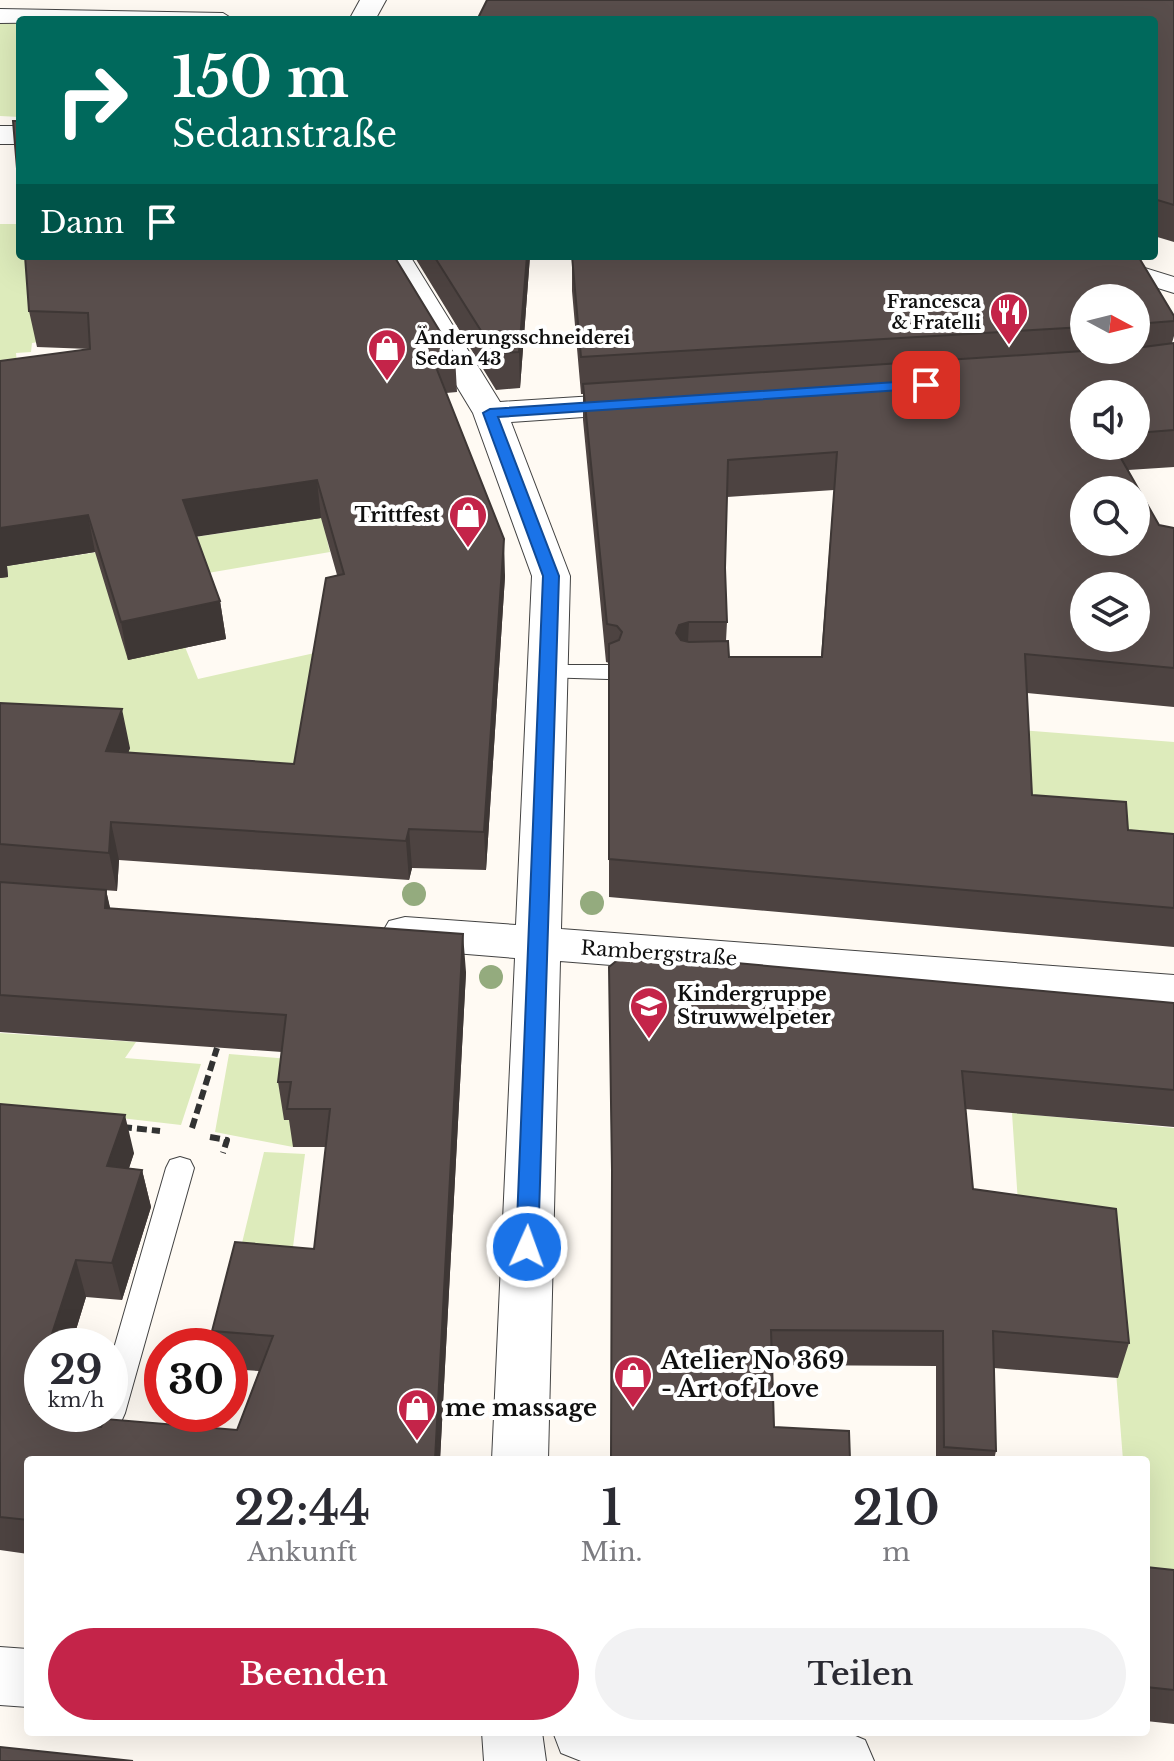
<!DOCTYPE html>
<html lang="de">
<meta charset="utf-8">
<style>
body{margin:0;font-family:"Libre Baskerville",serif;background:#f2f2f3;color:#2b2b33;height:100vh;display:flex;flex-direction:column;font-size:30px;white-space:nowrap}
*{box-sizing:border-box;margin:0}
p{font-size:26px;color:#7c7c81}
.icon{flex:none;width:44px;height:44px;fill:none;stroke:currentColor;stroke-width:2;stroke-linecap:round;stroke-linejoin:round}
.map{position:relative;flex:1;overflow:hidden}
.details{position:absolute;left:24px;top:1456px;width:1126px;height:280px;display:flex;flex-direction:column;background:#fff;border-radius:8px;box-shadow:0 8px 32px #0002}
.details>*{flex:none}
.hud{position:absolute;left:16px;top:16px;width:1142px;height:244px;border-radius:8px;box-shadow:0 8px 32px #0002;background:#00695c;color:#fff;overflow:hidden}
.needle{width:52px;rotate:97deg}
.controls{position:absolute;left:1070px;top:284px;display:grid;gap:16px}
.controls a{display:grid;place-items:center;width:80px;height:80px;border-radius:50%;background:#fff;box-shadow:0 8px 32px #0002;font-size:40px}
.speed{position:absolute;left:24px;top:1328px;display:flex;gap:16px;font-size:40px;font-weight:700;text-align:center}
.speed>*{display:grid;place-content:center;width:104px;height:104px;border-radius:50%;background:#fff;box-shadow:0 8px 32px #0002;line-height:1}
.speed small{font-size:20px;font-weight:400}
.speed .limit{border:12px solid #d22;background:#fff;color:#111}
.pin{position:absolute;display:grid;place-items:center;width:68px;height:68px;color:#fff;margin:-34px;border-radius:16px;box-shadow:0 4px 12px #0006}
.me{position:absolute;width:88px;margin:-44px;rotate:2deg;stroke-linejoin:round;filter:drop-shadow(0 0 6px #0008)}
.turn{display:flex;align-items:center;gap:28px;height:168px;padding:0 24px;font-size:36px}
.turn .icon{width:104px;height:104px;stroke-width:2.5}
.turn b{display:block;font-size:56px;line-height:68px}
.then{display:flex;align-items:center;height:76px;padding:0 24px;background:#0003;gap:16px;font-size:30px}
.eta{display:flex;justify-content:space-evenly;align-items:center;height:136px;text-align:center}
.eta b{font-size:48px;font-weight:600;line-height:56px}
.cta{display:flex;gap:16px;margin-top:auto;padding:16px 24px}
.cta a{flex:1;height:92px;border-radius:48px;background:#c42449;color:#fff;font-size:32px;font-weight:600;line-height:92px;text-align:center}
.cta a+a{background:#f2f2f3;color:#2b2b33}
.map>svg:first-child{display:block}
.green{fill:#ddebbb}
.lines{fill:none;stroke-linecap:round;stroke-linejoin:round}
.service-casing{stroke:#434343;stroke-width:2}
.pedestrian-casing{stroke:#434343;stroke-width:2}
.minor-casing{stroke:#434343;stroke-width:2}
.path{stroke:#323232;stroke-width:6;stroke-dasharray:10 5;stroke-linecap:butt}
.service{fill:#fff;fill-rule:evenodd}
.pedestrian{fill:#fff;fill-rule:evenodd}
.minor{fill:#fff;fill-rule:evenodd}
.tree{fill:#94ab7e}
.wall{fill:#4d4341;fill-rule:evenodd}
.shaded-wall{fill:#3e3735}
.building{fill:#594e4c;stroke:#3e3735;stroke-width:2;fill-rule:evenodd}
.route{fill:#1a73e8;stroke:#114b97;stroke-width:2}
.labels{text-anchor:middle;stroke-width:8;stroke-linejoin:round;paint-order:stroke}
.far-poi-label{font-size:18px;font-weight:bold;fill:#101010;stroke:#fff;text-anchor:end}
.poi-label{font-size:20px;font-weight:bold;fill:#101010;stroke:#fff;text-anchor:end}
.street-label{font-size:20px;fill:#101010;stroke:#fff}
.near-poi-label{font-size:24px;font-weight:bold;fill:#101010;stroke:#fff;text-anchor:start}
</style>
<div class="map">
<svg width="1174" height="1761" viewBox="0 0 1174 1761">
<rect width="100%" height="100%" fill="#fffaf3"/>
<!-- green -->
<path class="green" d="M0,22H20V117L0,116Z
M0,224H20V256H118L96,333L32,343L31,352L16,353L20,396L0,399Z
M378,509L327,540L330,552L202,574L128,659L185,647L198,679L346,646L408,809L0,741V578L8,577L7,566Z
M1020,730L1174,742V873L1026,861Z
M0,1033L136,1042L125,1058L201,1064L181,1125L0,1104Z
M229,1054L301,1060L293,1147L215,1132Z
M1012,1113L1174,1128V1605L1146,1602V1460H1123L1106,1246L1020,1233Z
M264,1152L305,1154L290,1270L235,1272Z"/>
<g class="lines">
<defs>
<path id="service" d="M548,665H608L616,667L619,672L616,677L608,679L540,677L537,672L540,667Z
M180,1157L190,1160L194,1168L125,1413L121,1422L110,1426L99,1422L96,1414H110V1362L166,1168L170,1160Z"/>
<path id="pedestrian" d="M0,9L223,13L234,20L0,23Z
M1066,256H1106L1174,277V293L1070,261Z"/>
<path id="minor" d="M360,0H386L375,20H349Z
M0,126H20V144H0Z
M378,256H410L500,402L642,393L654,396L659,403L654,410L642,413L511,422L570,576L561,929L1174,975V1009L560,961L548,1460H492L515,958L405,949L389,945L382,933L389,921L405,917L516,925L532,576L473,413Z
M0,1647L28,1649V1707L0,1705Z
M482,1732H542L546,1761H484Z
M553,1732H846L865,1740L874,1761H581L561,1753Z"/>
</defs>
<!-- service casing -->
<use href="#service" class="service-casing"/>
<!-- pedestrian casing -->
<use href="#pedestrian" class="pedestrian-casing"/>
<!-- minor casing -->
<use href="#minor" class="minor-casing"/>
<!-- path -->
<path class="path" d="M122,1127L160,1131
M192,1128L217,1048
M210,1137L227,1140L223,1153"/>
<!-- service -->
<use href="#service" class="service"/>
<!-- pedestrian -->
<use href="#pedestrian" class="pedestrian"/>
<!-- minor -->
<use href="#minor" class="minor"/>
</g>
<!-- trees -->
<g class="tree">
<circle cx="414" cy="894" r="12"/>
<circle cx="592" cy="903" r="12"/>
<circle cx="491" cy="977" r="12"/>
</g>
<!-- wall -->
<path class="wall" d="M1174,0V242L1154,236V20Z
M25,256L455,356L457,392L446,393L505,576L486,870L412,868L409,880L119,860L117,891L74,888L106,890L110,909L466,972L440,1460H28V1554L0,1550V1104L134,1153L129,1168L142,1170L151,1207L122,1300L86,1297L71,1346H42V1414H68L73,1427L237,1430L259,1371L230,1369V1346H215L212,1331L314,1249L326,1147H293L289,1120H284L278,1082L282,1052L0,1032V703L130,748L128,753L294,764L337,575L321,518L196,536L220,601L226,639L128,660L95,552L7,566L8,577L0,578L90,349L37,347L29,311Z
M414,256H530L520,388L496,390Z
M572,256H1138L1174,316V336L1172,343H1174V467L1128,470L1159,525L1174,528V707L1027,693L1032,795L1126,802L1128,830L1174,834V947L609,897V663L606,662L583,420V394H581L572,291ZM1084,298H1136V350H1084ZM1084,394H1136V446H1084ZM834,490L821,657H729L728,641H726L727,622L725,568L727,497ZM1084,490H1136V542H1084ZM1084,586H1136V638H1084Z
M609,967L1174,1003V1127L965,1109L973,1189L1129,1343L1118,1378L994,1368L996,1451L994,1460H936V1366L772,1365L774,1427L611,1460L612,1206Z
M1146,1567L1174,1570V1724L1146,1721Z"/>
<!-- shaded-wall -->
<path class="shaded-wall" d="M527,256H530L520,388L519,352Z
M317,480L321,518L188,538L183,500Z
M88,515L95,552L7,566L8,577L0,578V528Z
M504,539L505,576L486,870L484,832Z
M220,601L226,639L128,660L121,622Z
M689,622L687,660L676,633L679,625Z
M122,709L130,748L114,790L106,751Z
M111,822L119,860L117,891L109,853Z
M409,829L412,868L409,880L406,841Z
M106,890L115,929L105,908Z
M463,934L466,972L440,1460H435Z
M125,1115L134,1153L117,1204L107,1166Z
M142,1170L151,1207L122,1300L112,1263Z
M76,1260L86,1297L71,1346H48Z
M42,1365V1414L30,1404Z
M64,1414H68L69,1416L80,1452Z"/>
<!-- building -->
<path class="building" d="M487,0H1174V205L1154,199V20H477Z
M13,121H20V204Z
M25,256H394L455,356L432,357L504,539L484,832L409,829L406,841L111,822L109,853L0,844V703L122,709L106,751L294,764L326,578L344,574L317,480L183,500L220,601L121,622L88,515L0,528V361L90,349L88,313L29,311Z
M434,256H527L519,352L495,353Z
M572,256H1138L1174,316V321L1136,324V298H1084V327L581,357Z
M1174,343V430L1136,433V394H1084V446H1114L1159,525L1174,528V668L1025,654L1032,795L1126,802L1128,830L1174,834V908L609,859V644L619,640L622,632L617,626L607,624L583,384L1098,350H1136V348ZM837,452L822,657H729L728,641L689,642L681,640L676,633L679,625L689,622H727L725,568L728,460ZM1084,490H1136V542H1084ZM1084,586H1136V638H1084Z
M0,882L106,890L105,908L463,934L435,1460H28V1520L0,1517V1104L125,1115L107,1166L142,1170L112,1263L76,1260L48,1346H42V1365L30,1404L42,1405V1414H64L63,1415L69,1416L67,1423L70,1427H101L105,1419L237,1430L273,1336L212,1331L235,1242L314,1249L330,1109H287L291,1082H278L286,1015L0,995Z
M626,953L1174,1003V1090L962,1071L973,1189L1116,1209L1129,1343L993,1331L996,1451L944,1447L943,1331L771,1330L774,1427L849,1431L850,1460H611L612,1170L609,967Z
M1146,1567L1174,1570V1690L1146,1687Z
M0,1747L133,1761H0Z"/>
<!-- route -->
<path class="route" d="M926,380L933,385L931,388L498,417L559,576L538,1247L534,1253L527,1256L520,1253L516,1247L543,576L483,413L490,409Z"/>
<!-- icons -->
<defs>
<symbol id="restaurant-pin" viewBox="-11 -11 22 30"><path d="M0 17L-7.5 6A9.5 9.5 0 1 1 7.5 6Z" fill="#c42449" stroke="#fff"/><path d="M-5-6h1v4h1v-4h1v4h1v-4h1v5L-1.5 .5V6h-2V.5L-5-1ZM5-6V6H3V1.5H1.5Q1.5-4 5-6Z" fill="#fff"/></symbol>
<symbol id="shop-pin" viewBox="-11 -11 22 30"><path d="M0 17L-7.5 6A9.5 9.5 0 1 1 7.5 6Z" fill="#c42449" stroke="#fff"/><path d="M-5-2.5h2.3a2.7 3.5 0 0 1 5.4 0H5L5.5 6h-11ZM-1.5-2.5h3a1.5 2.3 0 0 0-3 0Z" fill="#fff"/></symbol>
<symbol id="school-pin" viewBox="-11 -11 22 30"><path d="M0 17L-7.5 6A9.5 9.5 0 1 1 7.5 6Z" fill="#c42449" stroke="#fff"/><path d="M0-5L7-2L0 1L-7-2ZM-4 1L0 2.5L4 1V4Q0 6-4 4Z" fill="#fff"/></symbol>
</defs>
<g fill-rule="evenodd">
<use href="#restaurant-pin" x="987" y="290" width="44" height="60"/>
<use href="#shop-pin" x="365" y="326" width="44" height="60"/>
<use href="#shop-pin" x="446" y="493" width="44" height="60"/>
<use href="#school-pin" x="627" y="984" width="44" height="60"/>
<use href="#shop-pin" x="611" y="1353" width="44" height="60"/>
<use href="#shop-pin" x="395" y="1386" width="44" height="60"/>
</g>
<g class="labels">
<!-- far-poi labels -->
<g class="far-poi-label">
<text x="981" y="308">Francesca<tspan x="981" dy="21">&amp; Fratelli</tspan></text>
<text x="415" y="344" text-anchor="start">Änderungsschneiderei<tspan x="415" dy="21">Sedan 43</tspan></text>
</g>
<!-- poi labels -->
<g class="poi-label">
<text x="440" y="522">Trittfest</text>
<text x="677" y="1001" text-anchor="start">Kindergruppe<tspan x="677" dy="23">Struwwelpeter</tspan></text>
</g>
<!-- street labels -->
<g class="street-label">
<text transform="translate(659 953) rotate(4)" y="7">Rambergstraße</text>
</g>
<!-- near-poi labels -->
<g class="near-poi-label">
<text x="661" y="1369">Atelier No 369<tspan x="661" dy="28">- Art of Love</tspan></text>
<text x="445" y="1416">me massage</text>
</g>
</g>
</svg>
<div class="controls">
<a><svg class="needle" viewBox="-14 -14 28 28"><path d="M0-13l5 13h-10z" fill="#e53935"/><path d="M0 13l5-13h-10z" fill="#7c7c81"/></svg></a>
<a><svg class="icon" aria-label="sound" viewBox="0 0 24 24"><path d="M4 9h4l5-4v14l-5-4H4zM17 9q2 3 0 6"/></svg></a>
<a><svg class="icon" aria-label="search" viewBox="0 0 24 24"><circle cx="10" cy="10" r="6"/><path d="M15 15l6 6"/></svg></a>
<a><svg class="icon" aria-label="layers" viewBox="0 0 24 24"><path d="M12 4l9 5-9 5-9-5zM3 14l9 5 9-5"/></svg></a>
</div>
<div class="speed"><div>29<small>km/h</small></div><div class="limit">30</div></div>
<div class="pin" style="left:926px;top:385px;background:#d93025"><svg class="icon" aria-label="arrive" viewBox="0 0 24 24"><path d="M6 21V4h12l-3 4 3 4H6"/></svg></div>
<svg class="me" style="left:527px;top:1247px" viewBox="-20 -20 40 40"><circle r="17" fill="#1a73e8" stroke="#fff" stroke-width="3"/><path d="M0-11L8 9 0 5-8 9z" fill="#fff"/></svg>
<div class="hud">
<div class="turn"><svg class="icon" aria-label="right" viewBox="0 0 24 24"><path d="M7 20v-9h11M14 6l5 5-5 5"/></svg><div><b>150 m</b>Sedanstraße</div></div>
<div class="then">Dann<svg class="icon" aria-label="arrive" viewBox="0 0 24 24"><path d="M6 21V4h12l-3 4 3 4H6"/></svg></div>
</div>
<section class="details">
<div class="eta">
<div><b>22:44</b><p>Ankunft</p></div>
<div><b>1</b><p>Min.</p></div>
<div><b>210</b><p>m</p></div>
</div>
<div class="cta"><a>Beenden</a><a>Teilen</a></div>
</section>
</div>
